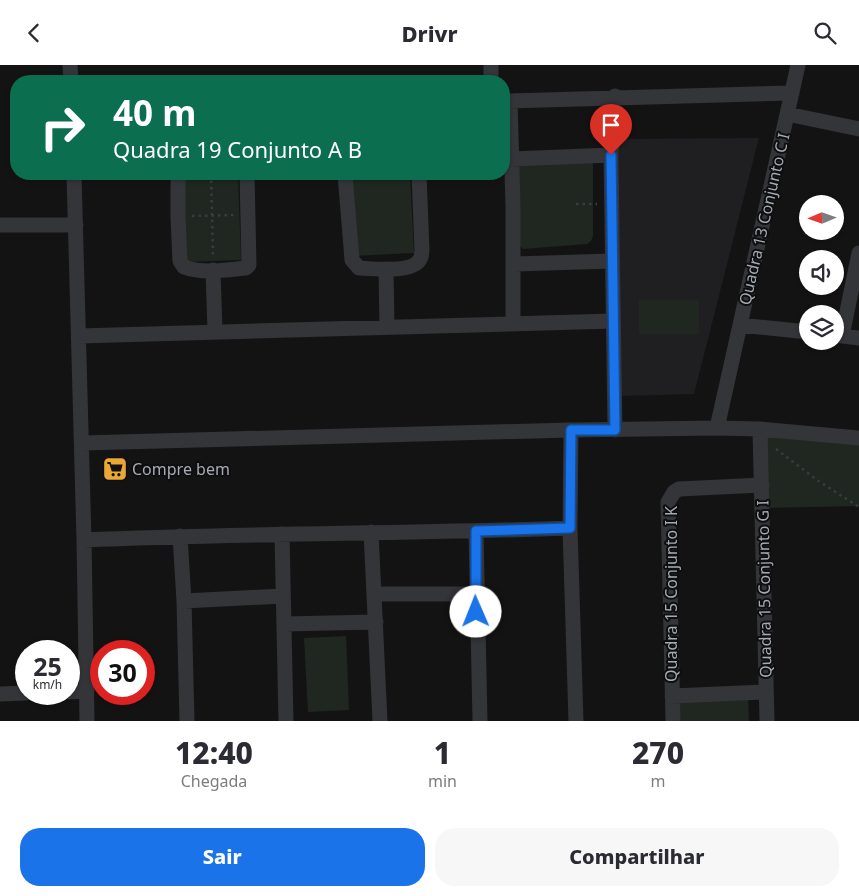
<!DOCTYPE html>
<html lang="pt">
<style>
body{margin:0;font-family:"Noto Sans",sans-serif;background:#f7f7f7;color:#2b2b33;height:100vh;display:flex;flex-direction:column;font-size:19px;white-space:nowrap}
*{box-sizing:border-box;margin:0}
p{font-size:16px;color:#7c7c81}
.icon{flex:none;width:28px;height:28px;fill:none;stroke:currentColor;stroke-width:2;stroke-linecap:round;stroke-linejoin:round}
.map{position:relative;height:656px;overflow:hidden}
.details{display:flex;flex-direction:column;background:#fff;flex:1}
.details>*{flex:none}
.top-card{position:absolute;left:10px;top:10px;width:500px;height:105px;border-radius:20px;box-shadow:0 1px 4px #0004;background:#0b6e4f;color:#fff;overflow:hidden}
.needle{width:32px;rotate:268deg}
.fabs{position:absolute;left:799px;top:130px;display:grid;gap:10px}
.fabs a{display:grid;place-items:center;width:45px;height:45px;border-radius:50%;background:#fff;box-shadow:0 1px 4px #0004;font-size:25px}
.speed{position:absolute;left:15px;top:575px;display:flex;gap:10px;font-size:25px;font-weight:700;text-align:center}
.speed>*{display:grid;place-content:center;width:65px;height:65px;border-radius:50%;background:#fff;box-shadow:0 1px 4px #0004;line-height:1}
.speed small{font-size:12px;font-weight:400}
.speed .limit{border:8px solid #d22;background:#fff;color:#111}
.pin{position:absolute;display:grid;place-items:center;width:42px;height:42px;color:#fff;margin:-51px -21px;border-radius:50% 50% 50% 0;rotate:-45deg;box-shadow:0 0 5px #0007}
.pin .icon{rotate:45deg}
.me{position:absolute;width:55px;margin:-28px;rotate:359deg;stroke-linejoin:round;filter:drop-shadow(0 0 4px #0008)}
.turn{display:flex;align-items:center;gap:18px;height:105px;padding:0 20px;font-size:22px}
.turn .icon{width:65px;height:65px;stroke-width:2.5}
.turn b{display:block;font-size:35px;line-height:42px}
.eta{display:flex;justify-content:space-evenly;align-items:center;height:85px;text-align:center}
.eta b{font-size:30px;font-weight:800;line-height:35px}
.button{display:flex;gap:10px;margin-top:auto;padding:10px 20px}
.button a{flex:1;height:58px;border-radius:20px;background:#1a73e8;color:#fff;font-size:20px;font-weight:800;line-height:58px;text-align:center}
.button a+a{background:#f7f7f7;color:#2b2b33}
header{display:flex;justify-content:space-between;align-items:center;height:65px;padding:0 20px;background:#fff;font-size:22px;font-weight:800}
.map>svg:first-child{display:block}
.built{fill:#1f1f21}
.green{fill:#1f2720}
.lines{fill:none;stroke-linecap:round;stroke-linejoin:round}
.path{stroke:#3a3c40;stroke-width:2.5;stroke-dasharray:2.5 4;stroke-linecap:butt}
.street{stroke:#343539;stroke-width:15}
.route-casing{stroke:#114b97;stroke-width:12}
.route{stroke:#1a73e8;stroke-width:9}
.labels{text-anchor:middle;stroke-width:4;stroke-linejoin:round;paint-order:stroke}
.street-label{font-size:16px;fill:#a5aab4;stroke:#0e0e0f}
.poi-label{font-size:16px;fill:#a5aab4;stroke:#0e0e0f;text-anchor:start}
</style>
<header><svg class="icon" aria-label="back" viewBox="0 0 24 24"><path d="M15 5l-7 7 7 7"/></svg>Drivr<svg class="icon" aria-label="search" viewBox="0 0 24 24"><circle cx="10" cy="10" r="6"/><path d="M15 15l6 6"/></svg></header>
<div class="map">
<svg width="859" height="656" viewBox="0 0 859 656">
<rect width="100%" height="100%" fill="#131314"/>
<!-- built -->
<path class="built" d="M759,73L694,329L620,331L618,74Z"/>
<!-- green -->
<path class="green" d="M517,96H593V171L591,176L587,179L523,184L519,180Z
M181,109H238L241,195L185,197Z
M349,109H410L414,188L353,191Z
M639,235H699V269H639Z
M764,368L859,375V441L766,443Z
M346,571L349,645L308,647L304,573Z
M748,632L749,656H678L677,636Z"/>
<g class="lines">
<!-- path -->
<path class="path" d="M211,109L213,191
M576,139H597
M192,151L234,150
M776,384L817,415L859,442"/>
<!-- street -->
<path class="street" d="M70,0L71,16
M491,0V16
M504,36L792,28
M510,36L513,141V258
M787,49L859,64
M512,94L611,90
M74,109L84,475L87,656
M178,109V152L180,196L184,202C203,209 226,205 246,203L249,200L247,109
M345,109L352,195L359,203C372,204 414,208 420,194C422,192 421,189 422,186L419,109
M0,160H76
M514,199L612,196
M386,204L387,262
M213,205L215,267
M740,260L808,267
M835,270L859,273
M79,271L613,256
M842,271L859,188
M717,363L798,0
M760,364L767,656
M571,365L570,463L576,656
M615,365L611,90L615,31
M82,378L571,365L717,363L760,364L859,373
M476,466L480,656
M371,467L380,656
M282,469L286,656
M180,471L184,536L187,656
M84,475C246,468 408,469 570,463
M375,529H476
M184,536L283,531
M284,559L376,557
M69,627L87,626
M0,629L26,628
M672,631L766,627
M673,656L668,437L674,427L679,424L762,420"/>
</g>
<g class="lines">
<defs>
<path id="route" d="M476,547V466L570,463L571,365H615L611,90"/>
</defs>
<!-- route casing -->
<use href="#route" class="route-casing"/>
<!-- route -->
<use href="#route" class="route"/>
</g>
<!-- icons -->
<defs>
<symbol id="supermarket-square" viewBox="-11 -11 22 22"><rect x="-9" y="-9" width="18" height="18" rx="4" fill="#eaa735" stroke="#0e0e0f"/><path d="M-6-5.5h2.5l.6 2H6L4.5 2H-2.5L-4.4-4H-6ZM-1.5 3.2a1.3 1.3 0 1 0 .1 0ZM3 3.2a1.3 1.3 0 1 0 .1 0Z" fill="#111"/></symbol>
</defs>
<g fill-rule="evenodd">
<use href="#supermarket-square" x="101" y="390" width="28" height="28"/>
</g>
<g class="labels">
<!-- street labels -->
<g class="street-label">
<text transform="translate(764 154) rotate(-77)" y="6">Quadra 13 Conjunto C I</text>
<text transform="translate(764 524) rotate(-91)" y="6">Quadra 15 Conjunto G I</text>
<text transform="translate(671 529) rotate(-90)" y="6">Quadra 15 Conjunto I K</text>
</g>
<!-- poi labels -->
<g class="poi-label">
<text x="132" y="410">Compre bem</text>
</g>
</g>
</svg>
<div class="fabs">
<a><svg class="needle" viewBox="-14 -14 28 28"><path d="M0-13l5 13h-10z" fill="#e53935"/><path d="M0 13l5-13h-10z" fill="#7c7c81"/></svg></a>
<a><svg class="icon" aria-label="sound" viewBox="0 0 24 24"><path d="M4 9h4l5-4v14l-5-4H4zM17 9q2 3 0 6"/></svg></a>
<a><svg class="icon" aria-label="layers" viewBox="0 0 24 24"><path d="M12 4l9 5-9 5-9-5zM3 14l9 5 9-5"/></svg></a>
</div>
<div class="speed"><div>25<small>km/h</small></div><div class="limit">30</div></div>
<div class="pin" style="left:611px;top:90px;background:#d93025"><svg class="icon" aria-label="arrive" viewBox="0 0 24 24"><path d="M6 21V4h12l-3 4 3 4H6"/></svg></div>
<svg class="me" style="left:476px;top:547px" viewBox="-20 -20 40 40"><circle r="19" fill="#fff"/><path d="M0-13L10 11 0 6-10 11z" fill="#1a73e8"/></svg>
<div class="top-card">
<div class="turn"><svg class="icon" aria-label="right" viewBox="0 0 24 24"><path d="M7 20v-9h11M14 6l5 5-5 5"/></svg><div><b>40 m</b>Quadra 19 Conjunto A B</div></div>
</div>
</div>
<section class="details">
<div class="eta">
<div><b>12:40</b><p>Chegada</p></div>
<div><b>1</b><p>min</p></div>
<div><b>270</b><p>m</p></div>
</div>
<div class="button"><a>Sair</a><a>Compartilhar</a></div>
</section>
